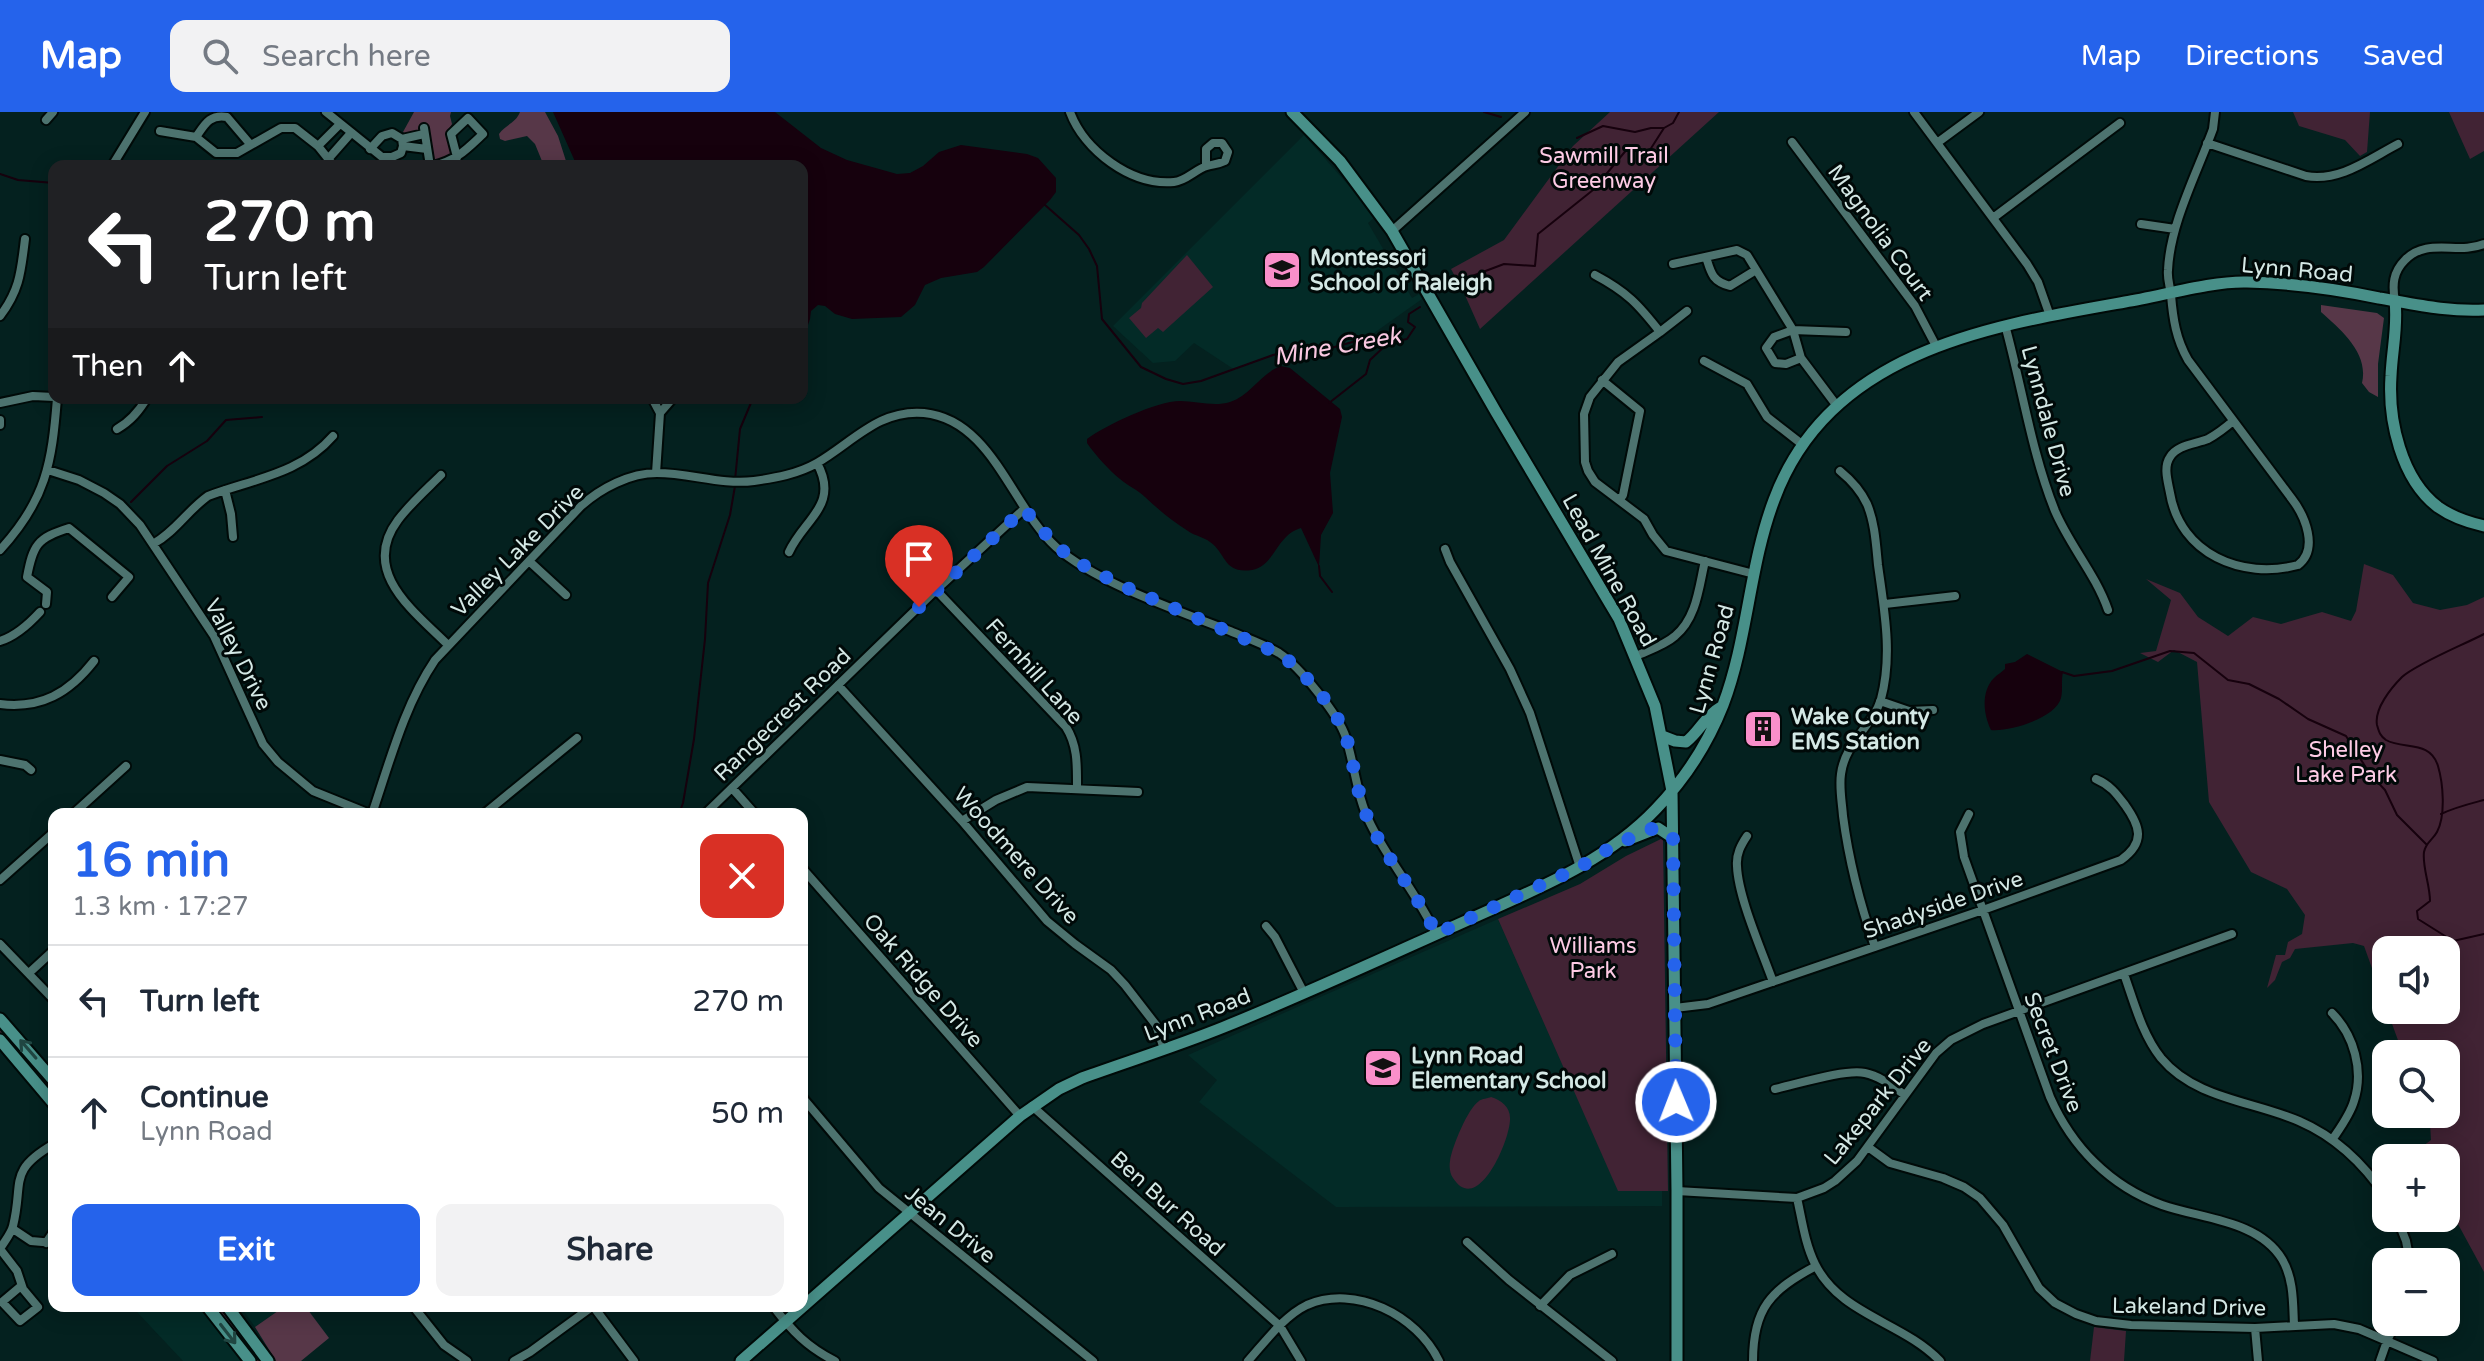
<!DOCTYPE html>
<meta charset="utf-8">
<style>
body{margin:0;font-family:"Varela Round",sans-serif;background:#f2f2f3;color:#1f2937;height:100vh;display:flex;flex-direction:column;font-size:30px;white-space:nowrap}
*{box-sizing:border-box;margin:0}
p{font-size:26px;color:#747a83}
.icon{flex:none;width:44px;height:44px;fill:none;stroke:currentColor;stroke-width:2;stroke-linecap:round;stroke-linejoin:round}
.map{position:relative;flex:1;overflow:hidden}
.details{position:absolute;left:48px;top:696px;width:760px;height:504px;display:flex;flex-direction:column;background:#fff;border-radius:16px;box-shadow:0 4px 20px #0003}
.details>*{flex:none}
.guide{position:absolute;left:48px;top:48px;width:760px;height:244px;border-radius:16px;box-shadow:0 4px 20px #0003;background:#202124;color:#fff;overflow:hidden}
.tools{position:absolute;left:2372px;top:824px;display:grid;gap:16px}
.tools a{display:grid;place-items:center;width:88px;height:88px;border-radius:16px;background:#fff;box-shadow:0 4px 20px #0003;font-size:40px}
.pin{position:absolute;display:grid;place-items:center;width:68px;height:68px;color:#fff;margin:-82px -34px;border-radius:50% 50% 50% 0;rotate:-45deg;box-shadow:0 0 8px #0007}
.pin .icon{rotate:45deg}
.me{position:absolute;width:88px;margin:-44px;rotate:359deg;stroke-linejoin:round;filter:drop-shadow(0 0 6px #0008)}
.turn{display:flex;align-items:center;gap:28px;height:168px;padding:0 24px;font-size:36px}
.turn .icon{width:104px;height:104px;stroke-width:2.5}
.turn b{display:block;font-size:56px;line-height:68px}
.then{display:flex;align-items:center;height:76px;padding:0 24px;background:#0003;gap:16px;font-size:30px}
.round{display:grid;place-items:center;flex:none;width:84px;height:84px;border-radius:16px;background:#f2f2f3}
.summary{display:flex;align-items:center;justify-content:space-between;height:136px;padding:0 24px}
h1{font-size:48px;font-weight:700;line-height:60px;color:#2563eb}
.action{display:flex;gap:16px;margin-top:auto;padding:16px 24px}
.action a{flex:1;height:92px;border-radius:16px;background:#2563eb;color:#fff;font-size:32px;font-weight:700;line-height:92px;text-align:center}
.action a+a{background:#f2f2f3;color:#1f2937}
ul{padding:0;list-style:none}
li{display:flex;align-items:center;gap:24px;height:112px;padding:0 24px;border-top:2px solid #e0e1e3}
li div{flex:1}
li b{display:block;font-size:30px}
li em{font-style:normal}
header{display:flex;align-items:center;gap:48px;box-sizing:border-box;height:112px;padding:0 40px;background:#2563eb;color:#fff}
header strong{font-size:38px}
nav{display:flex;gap:44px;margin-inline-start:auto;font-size:28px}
.search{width:560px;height:72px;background:#f2f2f3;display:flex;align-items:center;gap:20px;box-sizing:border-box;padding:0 28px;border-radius:16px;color:#747a83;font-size:30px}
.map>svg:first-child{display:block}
.built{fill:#032b27}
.green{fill:#412334}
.forest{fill:#573748}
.water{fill:#16010d}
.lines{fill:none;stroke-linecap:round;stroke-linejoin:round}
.stream{stroke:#16010d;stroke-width:2}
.minor-casing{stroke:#000a08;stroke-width:12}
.major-casing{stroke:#000a08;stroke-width:15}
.minor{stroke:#4d736f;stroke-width:8}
.major{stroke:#489089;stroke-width:11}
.oneway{stroke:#204642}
.route{stroke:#2563eb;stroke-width:14;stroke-dasharray:0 25.2}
.labels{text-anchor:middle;stroke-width:6;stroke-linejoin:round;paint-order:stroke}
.park-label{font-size:22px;fill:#fdcbe5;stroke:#000908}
.street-label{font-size:22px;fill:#d4e8e5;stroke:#000908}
.poi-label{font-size:22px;font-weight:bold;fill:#d4e8e5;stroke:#000908;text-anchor:start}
.water-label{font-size:24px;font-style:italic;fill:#fac8e1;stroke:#000908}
</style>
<header>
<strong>Map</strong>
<div class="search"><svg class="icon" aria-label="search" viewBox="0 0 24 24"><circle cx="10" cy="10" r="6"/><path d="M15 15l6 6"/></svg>Search here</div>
<nav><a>Map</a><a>Directions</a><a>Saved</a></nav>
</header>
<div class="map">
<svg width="2484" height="1249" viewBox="0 0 2484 1249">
<rect width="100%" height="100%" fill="#04211f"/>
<!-- built -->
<path class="built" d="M1304,23L1350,75L1374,106L1368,111L1412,186L1419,182L1422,187L1367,226L1327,237L1299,236L1272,243L1235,258L1194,231L1175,249L1153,251L1113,214Z
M1498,807L1618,1078H1662V1094L1336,1095L1199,990L1217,968L1188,943Z
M144,1194H200L241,1249H183L137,1200Z
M240,1194H285L255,1215Z"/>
<!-- green -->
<path class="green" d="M1610,0H1719L1480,217L1464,181L1451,157L1504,128L1573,34Z
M2293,0H2370L2367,40L2360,44L2345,28L2299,14Z
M2449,0H2484V39L2470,47Z
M1187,143L1213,175L1163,220L1158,216L1146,226L1129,206L1141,196L1142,191Z
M2364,452L2393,463L2413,491L2440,498L2467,493L2484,485V1160L2446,1090V1046H2407L2431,1028L2430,1011L2426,1002H2446V942H2403L2387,898H2446V838H2386V895L2364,834L2353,831L2295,837L2290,846L2282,850L2275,868L2267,876L2276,843H2285L2288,830L2302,822L2305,803L2287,777L2251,760L2209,690L2197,550L2174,538L2158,550L2140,541L2156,539L2171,488L2146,467L2180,481L2198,505L2228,524L2253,505L2281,512L2322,500L2351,509L2356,499Z
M1663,726L1668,1079H1618L1498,807L1580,772L1626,744Z
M0,913L54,976V979L32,958L0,921Z
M1491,985C1501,988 1510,995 1510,1006C1511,1026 1478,1105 1453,1066C1450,1062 1449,1055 1450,1049C1452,1035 1468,996 1479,989C1481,987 1489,986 1491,985Z
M213,1194H221L263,1249H255Z
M2094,1215L2126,1219L2124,1249H2090Z"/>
<!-- forest -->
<path class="forest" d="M414,0H451L450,4L452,12L448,19L452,42L451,45L434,50L427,12L410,24L403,20Z
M520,0H545L558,24L566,49L561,54H544L535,32L527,24L505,29L500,27L499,22C505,13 516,11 520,0Z
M2321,193L2377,201L2384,206L2378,252V285L2369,280L2362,271C2369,241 2341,218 2321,200Z
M285,1194H305L329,1226L301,1249H276L255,1215Z"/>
<!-- water -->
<path class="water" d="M553,0H775L821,36L847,48L897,62L910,61L923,54L939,40L961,33L1027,42L1038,46L1056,66V80L1050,88L984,155L977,160L941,166L925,173L915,193L901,205L852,207L835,202L825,194L818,193L811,199L810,207L802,231V54H577Z
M1281,254L1290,256L1340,297L1342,305L1330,361L1333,401L1321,423L1319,455L1301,416C1276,423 1275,454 1252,458C1223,462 1227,442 1210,430C1204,425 1195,424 1188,419C1172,409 1159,398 1145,385C1138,378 1128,374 1120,367C1109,358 1096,344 1087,331V327C1106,313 1157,289 1180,289C1196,289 1214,295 1230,290C1251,283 1261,261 1281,254Z
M2027,542L2063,560C2061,568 2063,578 2061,586C2056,606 2009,620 1991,618C1983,602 1981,579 1994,566C1998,562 2002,560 2005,557V552L2015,550Z"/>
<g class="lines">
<!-- stream -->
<path class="stream" d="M1484,0L1501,5
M1577,26L1603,14L1635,20L1651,16H1664L1673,11L1679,0
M0,62L18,68L54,71
M1045,93L1079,123L1089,137L1097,154L1102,207L1141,255L1166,267L1183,272L1201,269L1273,243L1299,236L1327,237L1367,226L1388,231L1407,227L1415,215L1408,210L1409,202L1420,195
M1451,172L1504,152L1535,154L1538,122L1593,78L1628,36L1648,41L1664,16
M1329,291L1366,262L1370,248L1387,232
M735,368L740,317L753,286
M131,390L167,354L207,329L226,308L262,305
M1319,454L1320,464L1332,480
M2484,522C2463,533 2418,551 2402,565C2391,576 2374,597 2377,613C2379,620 2380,624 2386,628C2404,638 2430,628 2438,654C2443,671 2446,703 2437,720C2432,729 2426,730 2424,740C2422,754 2430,773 2430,789L2417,799L2418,807L2453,829L2484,822
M2062,560L2074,564L2112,559L2170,539L2194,541L2228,568L2249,572L2279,587L2308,607L2346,624L2370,662L2385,678L2397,703L2426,732
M679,702L683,691L694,627L705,527L708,471L730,403L735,374
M2441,702C2456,695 2469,692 2484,688"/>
<defs>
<path id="minor" d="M326,0L382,45H392L401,41L403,34
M1070,0C1084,38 1131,74 1174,70C1186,69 1196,57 1207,54C1214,52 1219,52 1225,49L1228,40L1222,31H1213L1206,37V54
M1914,0L2027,152L2038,170L2050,204
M2215,0L2213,17C2197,61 2170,112 2168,158C2167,167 2170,174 2171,183C2173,207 2176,227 2188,248L2292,387C2305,404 2319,437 2298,453C2242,468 2180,442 2170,381C2168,370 2163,355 2170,345C2177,333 2195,332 2208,327C2217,322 2225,316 2233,309
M46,8L53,0
M424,16L430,54
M160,19L196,25L216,41H237L281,16H295L318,34L334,54
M196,25C205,12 210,2 227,5L250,32
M402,27L424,22
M1792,30L1915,194L1936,234
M1937,31L1979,0
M2207,31L2306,64C2340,70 2369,47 2398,32
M318,34L340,12
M403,34L427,37
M370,37L382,24L392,21L402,27L403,34
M329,46L351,21
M112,54L145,0
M433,54C457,48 466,38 483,22L468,6L451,22L457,45
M488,54H492
M1993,106L2120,11
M2141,112L2175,117
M1392,119L1525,0
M1706,145C1711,161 1712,169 1730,174L1756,158
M1673,152L1737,138L1747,143L1793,218L1801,246L1837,294
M1595,163C1627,180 1638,192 1660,220L1618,250L1590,285L1584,302L1585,350L1588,359L1595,370L1644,407L1653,423L1666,439L1754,462
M2395,189C2392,173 2393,160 2405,148C2427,125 2458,143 2484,132
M0,204C20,178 21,159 25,127
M2005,213C2022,274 2031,339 2055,399C2070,434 2096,463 2108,498
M1660,220L1687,199
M1801,246L1786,252L1775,251L1766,236L1774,225L1793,218L1846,220
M1704,249L1747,272L1767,305L1803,333
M1602,268L1640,299L1623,383L1620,387
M652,286L660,301L656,361
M0,291L33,284L54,285
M660,301L673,286
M0,308V313
M117,317C131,309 139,299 147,286
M48,358L79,368L104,381L120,392L140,413L214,524L263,632L278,650L313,679L370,702
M1840,359C1851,368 1861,379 1867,392C1875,411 1876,433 1878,453C1884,497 1893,543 1881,587C1873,614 1845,630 1841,662C1839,676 1842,690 1843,704C1849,750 1860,792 1875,835
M441,363C427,377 410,392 398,408C359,460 415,500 448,533
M225,378L231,402L233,425
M153,432C175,420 187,399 208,384C253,367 300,362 333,324
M1445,437L1450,450L1510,557L1530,601L1580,755
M0,438C46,388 52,351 57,286
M789,440C804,407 840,393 817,351
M529,449L566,483
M936,478L1066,615C1078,634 1077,654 1077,677
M46,492L47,480L27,465C33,433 37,426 69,416L129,465L112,485
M1885,492L1955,484
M0,529C16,524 29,512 40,500
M1636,544C1649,538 1665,533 1675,524C1697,506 1699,474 1705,449
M838,573L962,709L1047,809L1075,832L1111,858L1125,873L1156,913L1164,937
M1880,589L1909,599L1933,598
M0,592C41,597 69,581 94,549
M0,648L25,653L31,658
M732,676L755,702
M73,702L126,654
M372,702C390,649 404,594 435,548L581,394C601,376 630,361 657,361C690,361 721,373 754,369C775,366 798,362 817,351C853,330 879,297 924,301C992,308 1011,394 1056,435C1095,470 1179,499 1230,519C1246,526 1264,532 1279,541C1299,554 1339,603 1346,626C1355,655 1357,686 1371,713C1390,751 1418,783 1436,822
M484,702L577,626
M705,702L936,478L1024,397
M1969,702L1960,720L1964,745L2050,985C2072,1035 2110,1074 2162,1093C2202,1107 2258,1108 2282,1147C2294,1167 2293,1192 2294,1213
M962,709L996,688L1027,675L1138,680
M1747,724C1741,733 1736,742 1737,754C1738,785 1762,839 1773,870
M802,756L1020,1004
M0,768L54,720
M1266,814L1275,825L1304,881
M0,832L54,888
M29,861L54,838
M2124,862C2134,890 2142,922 2161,946C2195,987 2253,989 2299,1009C2336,1025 2364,1052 2386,1085
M1675,896L1708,892L1983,798L2121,748C2146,730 2140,714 2125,693C2116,681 2110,673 2096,667
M1775,977C1798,972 1844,957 1865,961C1880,964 1892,974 1905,983
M802,985L879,1076L1093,1249
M1032,994L1280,1214L1301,1249
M2332,1028C2340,1016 2350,1003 2354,989C2364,959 2354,923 2332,901
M1868,1035L1890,1051L1943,1066L1964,1075L1980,1086L2003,1113L2039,1176L2055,1191L2076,1202L2096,1209L2131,1213L2255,1216L2334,1212L2359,1217L2387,1229L2396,1210
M1677,1079L1797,1086L1824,1076L1835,1069L1857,1049L1936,941L1951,928L1983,912L2232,822
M1797,1086C1802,1108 1805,1132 1815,1152C1840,1203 1903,1210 1940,1249
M2397,1106L2406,1129L2410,1150
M13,1117L31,1129L54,1131
M1467,1130L1509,1168L1612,1249
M46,1131L54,1119
M0,1137L17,1159L23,1177L38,1195L20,1209L2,1190L21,1174
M0,1137C4,1130 11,1122 13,1114C24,1070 7,1059 54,1032
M413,1194L444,1233L467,1249
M593,1194L634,1249
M773,1194C792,1219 807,1235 835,1249
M1540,1194L1570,1163L1612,1142
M2255,1216L2258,1249
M514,1249L530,1240L593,1194
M1248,1249C1265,1230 1284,1204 1307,1193C1355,1172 1417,1203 1439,1249
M1753,1249C1753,1196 1771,1178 1816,1154
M2380,1249L2387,1229L2433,1249"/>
<path id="major" d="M1292,0L1340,49L1392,119L1496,300L1619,507L1655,594L1672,679L1677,1079V1249
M2395,189C2398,215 2392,238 2391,264C2388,308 2401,367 2438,395C2452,405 2467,410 2484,414
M1662,624L1675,629L1686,630C1700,619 1705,604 1721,595
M1625,729L1658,716L1673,726
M0,907L54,969
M0,928L54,992
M207,1194L250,1249
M227,1194L268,1249
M741,1249L1020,1004L1059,977L1082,966C1129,949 1177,934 1224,915C1303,883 1381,847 1459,812C1528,780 1603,753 1656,697C1684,668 1708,631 1723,593C1748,527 1749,454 1774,388C1829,239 1989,214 2125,190C2162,184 2211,169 2247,170C2291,171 2336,177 2379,186C2414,192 2448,200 2484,198"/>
</defs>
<!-- minor casing -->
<use href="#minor" class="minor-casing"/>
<!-- major casing -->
<use href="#major" class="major-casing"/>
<!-- minor -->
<use href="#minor" class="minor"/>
<!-- major -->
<use href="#major" class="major"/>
</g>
<!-- one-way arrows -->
<defs><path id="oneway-shaft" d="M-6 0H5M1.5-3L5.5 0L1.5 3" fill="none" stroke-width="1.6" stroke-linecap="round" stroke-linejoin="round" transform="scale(2)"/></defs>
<g class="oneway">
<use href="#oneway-shaft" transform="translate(28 937) rotate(-131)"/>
<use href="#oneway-shaft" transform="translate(228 1222) rotate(52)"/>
</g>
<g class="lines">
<!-- route -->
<path class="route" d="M919,495L1024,397L1057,435L1086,455L1125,475L1280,542C1304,560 1339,599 1347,628C1355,656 1357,685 1370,711C1388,750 1418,782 1436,822L1580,755L1613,734L1651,717L1663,718L1673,726L1676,990"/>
</g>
<!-- icons -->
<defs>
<symbol id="school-square" viewBox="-11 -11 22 22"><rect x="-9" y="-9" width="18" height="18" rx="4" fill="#f98fca" stroke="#000908"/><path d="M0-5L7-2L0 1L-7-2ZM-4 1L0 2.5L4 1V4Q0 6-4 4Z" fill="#111"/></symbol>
<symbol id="building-square" viewBox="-11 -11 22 22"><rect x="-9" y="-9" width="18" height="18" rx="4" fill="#f98fca" stroke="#000908"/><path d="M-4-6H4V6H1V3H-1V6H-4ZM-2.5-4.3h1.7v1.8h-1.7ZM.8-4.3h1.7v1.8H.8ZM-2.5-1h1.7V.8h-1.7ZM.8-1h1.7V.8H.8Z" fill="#111"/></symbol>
</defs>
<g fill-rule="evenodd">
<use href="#school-square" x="1260" y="136" width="44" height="44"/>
<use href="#building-square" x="1741" y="595" width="44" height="44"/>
<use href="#school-square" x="1361" y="934" width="44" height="44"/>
</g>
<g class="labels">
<!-- park labels -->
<g class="park-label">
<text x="1604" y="51">Sawmill Trail<tspan x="1604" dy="25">Greenway</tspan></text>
<text x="2346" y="645">Shelley<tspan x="2346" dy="25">Lake Park</tspan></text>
<text x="1593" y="841">Williams<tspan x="1593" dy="25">Park</tspan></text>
</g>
<!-- street labels -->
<g class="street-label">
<text transform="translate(1881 120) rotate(54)" y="8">Magnolia Court</text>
<text transform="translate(2297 157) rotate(5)" y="8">Lynn Road</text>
<text transform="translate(2049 309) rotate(75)" y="8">Lynndale Drive</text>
<text transform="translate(517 438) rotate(-45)" y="8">Valley Lake Drive</text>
<text transform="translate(1610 458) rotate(61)" y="8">Lead Mine Road</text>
<text transform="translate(239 542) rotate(63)" y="8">Valley Drive</text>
<text transform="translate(1711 547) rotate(-74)" y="8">Lynn Road</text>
<text transform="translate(1035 559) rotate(48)" y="8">Fernhill Lane</text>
<text transform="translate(782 602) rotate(-44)" y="8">Rangecrest Road</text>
<text transform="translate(1017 743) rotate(48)" y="8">Woodmere Drive</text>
<text transform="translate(1943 792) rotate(-19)" y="8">Shadyside Drive</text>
<text transform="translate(924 868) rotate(49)" y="8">Oak Ridge Drive</text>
<text transform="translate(1197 902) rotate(-21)" y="8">Lynn Road</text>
<text transform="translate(2054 940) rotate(69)" y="8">Secret Drive</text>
<text transform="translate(1877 989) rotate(-51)" y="8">Lakepark Drive</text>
<text transform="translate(1168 1091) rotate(42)" y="8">Ben Bur Road</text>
<text transform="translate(951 1112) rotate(39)" y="8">Jean Drive</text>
<text transform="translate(2189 1194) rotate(1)" y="8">Lakeland Drive</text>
</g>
<!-- poi labels -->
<g class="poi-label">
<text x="1310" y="153">Montessori<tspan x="1310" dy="25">School of Raleigh</tspan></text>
<text x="1791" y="612">Wake County<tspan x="1791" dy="25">EMS Station</tspan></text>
<text x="1411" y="951">Lynn Road<tspan x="1411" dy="25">Elementary School</tspan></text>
</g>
<!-- water labels -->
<g class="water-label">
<text transform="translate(1337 234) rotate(-10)" y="8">Mine Creek</text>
</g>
</g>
</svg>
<div class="tools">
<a><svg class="icon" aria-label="sound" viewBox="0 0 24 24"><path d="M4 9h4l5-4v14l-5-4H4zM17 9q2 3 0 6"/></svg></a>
<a><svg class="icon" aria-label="search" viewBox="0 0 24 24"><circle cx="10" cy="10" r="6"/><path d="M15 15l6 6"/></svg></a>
<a>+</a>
<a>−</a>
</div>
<div class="pin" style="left:919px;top:495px;background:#d93025"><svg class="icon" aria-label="arrive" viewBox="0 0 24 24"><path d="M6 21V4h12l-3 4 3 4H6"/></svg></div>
<svg class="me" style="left:1676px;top:990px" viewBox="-20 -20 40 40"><circle r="17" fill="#2563eb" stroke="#fff" stroke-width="3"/><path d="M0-11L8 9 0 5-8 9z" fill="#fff"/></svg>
<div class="guide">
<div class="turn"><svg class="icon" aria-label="left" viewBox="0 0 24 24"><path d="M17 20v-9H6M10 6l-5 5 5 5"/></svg><div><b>270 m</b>Turn left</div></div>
<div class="then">Then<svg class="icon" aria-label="ahead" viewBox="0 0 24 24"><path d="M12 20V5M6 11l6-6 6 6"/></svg></div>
</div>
<section class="details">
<div class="summary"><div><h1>16 min</h1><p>1.3 km · 17:27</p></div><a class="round" style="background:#d93025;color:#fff"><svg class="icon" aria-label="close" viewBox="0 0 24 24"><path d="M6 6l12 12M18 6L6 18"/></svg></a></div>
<ul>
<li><svg class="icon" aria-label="left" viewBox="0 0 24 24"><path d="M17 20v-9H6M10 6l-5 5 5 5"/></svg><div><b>Turn left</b></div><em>270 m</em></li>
<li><svg class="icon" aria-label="ahead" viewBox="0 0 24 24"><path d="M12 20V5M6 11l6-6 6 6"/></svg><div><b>Continue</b><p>Lynn Road</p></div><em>50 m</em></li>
</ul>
<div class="action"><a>Exit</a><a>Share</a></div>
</section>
</div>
